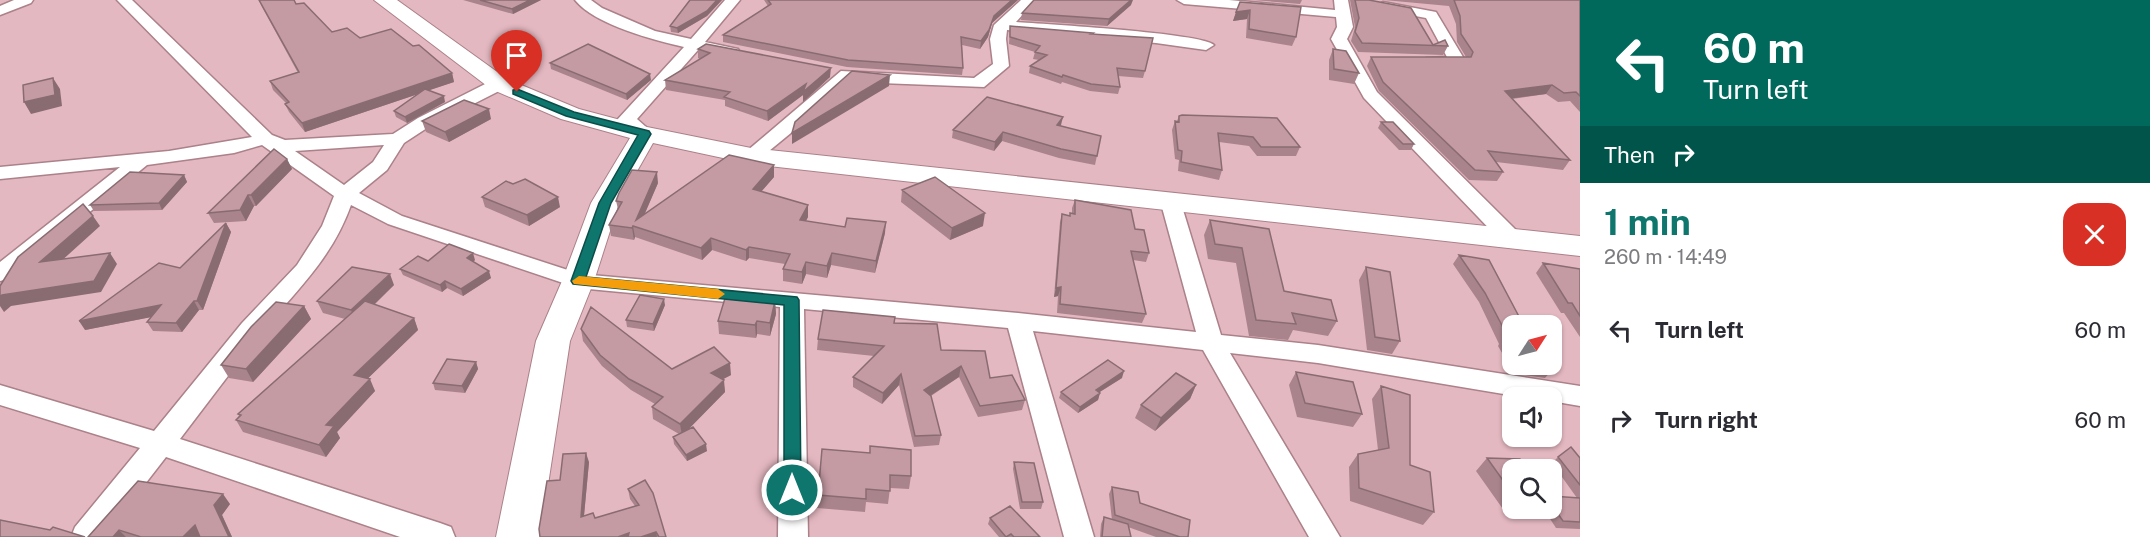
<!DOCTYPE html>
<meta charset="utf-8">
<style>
body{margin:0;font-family:"Public Sans",sans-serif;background:#f2f2f3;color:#2b2b33;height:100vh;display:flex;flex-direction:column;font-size:22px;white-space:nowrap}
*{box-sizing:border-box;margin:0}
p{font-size:20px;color:#7c7c81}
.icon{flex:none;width:33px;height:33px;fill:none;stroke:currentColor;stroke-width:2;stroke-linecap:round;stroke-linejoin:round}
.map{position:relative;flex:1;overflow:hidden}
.details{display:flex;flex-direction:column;background:#fff;width:570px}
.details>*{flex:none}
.hud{background:#00695c;color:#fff;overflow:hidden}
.needle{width:39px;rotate:54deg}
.buttons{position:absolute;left:1502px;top:315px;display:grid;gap:12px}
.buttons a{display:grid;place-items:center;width:60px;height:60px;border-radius:12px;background:#fff;box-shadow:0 2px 4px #0004;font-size:30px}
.pin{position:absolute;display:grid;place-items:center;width:51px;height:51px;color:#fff;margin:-62px -26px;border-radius:50% 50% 50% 0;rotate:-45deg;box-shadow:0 0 6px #0007}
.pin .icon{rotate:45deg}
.me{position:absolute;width:66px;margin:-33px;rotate:0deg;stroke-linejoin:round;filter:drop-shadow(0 0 4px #0008)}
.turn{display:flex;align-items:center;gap:21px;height:126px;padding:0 24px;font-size:27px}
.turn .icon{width:78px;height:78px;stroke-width:2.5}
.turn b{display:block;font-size:42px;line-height:51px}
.then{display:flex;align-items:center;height:57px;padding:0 24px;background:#0003;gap:12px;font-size:22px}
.round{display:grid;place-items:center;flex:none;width:63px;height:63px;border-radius:18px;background:#f2f2f3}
.headline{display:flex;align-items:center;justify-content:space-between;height:102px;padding:0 24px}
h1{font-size:36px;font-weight:700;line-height:45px;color:#0f766e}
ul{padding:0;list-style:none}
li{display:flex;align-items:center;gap:18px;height:90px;padding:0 24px}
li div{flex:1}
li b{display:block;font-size:22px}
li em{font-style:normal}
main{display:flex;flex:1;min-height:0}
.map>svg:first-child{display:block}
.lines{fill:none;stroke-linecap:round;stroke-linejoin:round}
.street-casing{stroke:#ab818a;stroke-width:3}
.secondary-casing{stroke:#ab818a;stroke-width:2}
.street{fill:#fff;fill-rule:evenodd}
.secondary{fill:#fff;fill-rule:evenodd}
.wall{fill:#a9848c}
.shaded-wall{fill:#896c72}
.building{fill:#c49aa3;stroke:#896c72;stroke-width:1.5}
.route{fill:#0f766e;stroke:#0a4d48;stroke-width:1.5}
.slow{fill:#f59e0b}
</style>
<main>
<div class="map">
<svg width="1580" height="537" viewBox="0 0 1580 537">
<rect width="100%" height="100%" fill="#e4b8c1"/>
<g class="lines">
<defs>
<path id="street" d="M14,0H33L31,3L0,15V6Z
M117,0H132L272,135L285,140L393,134L418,118L493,80H505L507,84L505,88L430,126L404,143L387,170L359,193L402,216L580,274L1018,313L1196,332L1160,200L1163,196H1177L1180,200L1221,335L1318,345L1580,386V406L1551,401V398H1528L1318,363L1230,353L1340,537H1309L1203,350L1033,331L1094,537H1064L1008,328L804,309L808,537H778L780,307L578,288L388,224L351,205C331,261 294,292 259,336C232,370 206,405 180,439L440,523L451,527L455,537H400L166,457L104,537H71L75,527L140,448L0,405V385L154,431L242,323L297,265L322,226L334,196L262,145L234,153L147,165L8,279L0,281V262L120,167L0,179V167L169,151L252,137ZM384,145L373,162L344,185L295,151Z
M575,0H591L602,8L655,31L691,39L725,0H740L705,42L738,49L740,52L732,57L698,50L637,119L654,134L651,138C639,141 625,130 617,120L684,47C654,40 595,25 575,0Z
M1021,0H1036L1016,22C1043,24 1203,33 1214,45L1206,50L1156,43L1007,30L1006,39L1009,66L984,87L880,83L851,79L814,114L758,160H744L741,156L841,71L974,78L993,64L990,39L994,25Z
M1177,0H1229L1335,10L1334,0H1348L1353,27L1347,39L1377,92L1518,232L1521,237L1518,242L1510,244L1502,242L1364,98L1331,39L1337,27L1336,17L1184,4Z
M1383,2L1436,12L1466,62L1464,65L1426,64L1424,61L1426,58L1447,57L1426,18L1378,9L1376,6Z"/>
<path id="secondary" d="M374,0H397L507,79L579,109L647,127L751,148L1580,236V256L751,164L653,143L619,203L594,281L570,341L540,537H496L536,341L562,281L591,203L630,138L561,119L491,89Z"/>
</defs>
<!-- street casing -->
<use href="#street" class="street-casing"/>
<!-- secondary casing -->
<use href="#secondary" class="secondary-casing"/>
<!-- street -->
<use href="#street" class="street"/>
<!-- secondary -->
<use href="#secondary" class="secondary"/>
</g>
<!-- wall -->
<path class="wall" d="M259,0L296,4L332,32L413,46L452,73L454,82L429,90L445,102L407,123L396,117L394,111L418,94L305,132L289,112L285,104L286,103L273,90L270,81L298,73L262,7Z
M463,0H541L513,14Z
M690,0H722L707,16L678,33L671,32L670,26Z
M764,0H1018L992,23L988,37L980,49L962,45L963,68L962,75L847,67L723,42V35L768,6Z
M1253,0H1302L1300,4Z
M1350,0H1369L1433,45L1448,46L1443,55L1358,52L1351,41L1355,27Z
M1384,0H1580V112L1570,101L1558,102L1546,94L1512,99L1570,160L1563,170L1496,162L1503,172L1497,181L1469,180L1379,91L1367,66L1371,57H1466L1457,42L1456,24L1449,6Z
M1240,2L1296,37L1292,46L1246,38L1247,19L1233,21Z
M1131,5L1107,26L1021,20L1022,13Z
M1010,26L1093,35L1145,71L1143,78L1118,76L1120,87L1118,94L1090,91L1062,82L1061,84L1029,73L1030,66L1039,60L1033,59L1035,52L1009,44Z
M698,49L830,77L803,102V95L768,121L725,106V100L666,90L665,80L700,59L698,58Z
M1333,49L1359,73L1354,84L1329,80V60Z
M550,63L651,80L627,100L551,69Z
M1179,116L1300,147L1296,156H1257L1249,146L1219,142L1222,170L1219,180L1178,171L1179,160L1175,159L1172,130L1175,121H1177Z
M491,119L449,142L426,132L422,121Z
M1381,122L1414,144L1411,150H1399L1378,128Z
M1060,126L1101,136L1095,165L1059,158L1002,141L994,151L952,138L953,130Z
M287,159L292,169L256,206H254L246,221L214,223L208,213Z
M774,165V177L761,192L808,217L806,221L885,233L875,273L831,265L827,278L806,274L802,284L783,281V269L785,264L749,258L746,261L712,250L702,260L635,237L634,240L611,236L609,225L618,209L616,201L658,183L645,213Z
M184,175L187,182L162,210L94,211L90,205Z
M902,190L983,226L950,240L901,202Z
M482,197L560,207L529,226L485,207Z
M1075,200L1135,229L1149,253L1146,262L1133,260L1146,314L1142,323L1057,313L1058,296L1054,297L1060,222L1062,214L1070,216L1072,213V208Z
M1210,220L1269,229L1284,291L1337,321L1328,336L1293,330L1288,340L1249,336L1236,263L1208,259L1204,235Z
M226,223L231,232L203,310H199L182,332L153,331L147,322L151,317L85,330L180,268Z
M1459,255L1512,326V364H1550L1553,369L1545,378L1517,374L1512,370L1498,346L1499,344L1479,302L1453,264Z
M475,260L473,262L491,278L463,296L447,288L442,292L403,275L400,269L428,261Z
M1543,263L1580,269V337L1564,313H1561L1536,273Z
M1366,267L1400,341L1392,354L1367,350L1359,280Z
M394,285L374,305L414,318L418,330L368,378L375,391L337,432L340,438L326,457L243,432L236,420L239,416L238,414L345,319L323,313L317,301Z
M775,301L776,314L770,336L757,334L756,338L719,334L718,321Z
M665,305L654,331L627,327L626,320Z
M304,306L311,319L253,382L229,378L221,365Z
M894,323L1025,400L1022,410L978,417L959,377L931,396L941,435L939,445L914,447L899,385L882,404L853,387V377L874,356L817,350L818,339Z
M581,329L672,369L731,375L723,379L725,392L688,429L707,451L687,461L674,444L673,437L679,434L653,419L652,407L655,404L631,390L602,366L583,341Z
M476,362L478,369L465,393L435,390L433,383Z
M1296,372L1362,414L1353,427L1297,417L1289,385Z
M1122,378L1100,392L1098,400L1078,413L1059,398L1061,392Z
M1196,385L1190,399L1155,431L1135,418L1141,405Z
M1381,386L1410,465L1434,512L1423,525L1350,501L1349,467L1358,454L1378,450L1372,399Z
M822,449L911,476L909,489L890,488L888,504L866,502L865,512L817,508Z
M1558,457L1580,458V529L1556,528L1543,508H1551V496L1577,498L1552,463Z
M1487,458L1512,470V508H1543L1539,513L1505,512L1476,471Z
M589,462L584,516L595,518L635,506L630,499L628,489L666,537H540L560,480Z
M1014,462L1043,502L1041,509H1020L1013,469Z
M1112,487L1140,503L1188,537H1156L1128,527L1131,537H1100L1101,524L1104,517L1112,520L1109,494Z
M230,504L222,515L232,537H88Z
M990,518L1040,537H999L988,524Z"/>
<!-- shaded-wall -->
<path class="shaded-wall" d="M530,0H541L513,14L512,9Z
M717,0H722L707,16L678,33L677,28Z
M1012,0H1018L992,23L988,37L980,49L981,41L994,16Z
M1131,0H1133L1131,5L1107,26L1109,19Z
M1250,10L1247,19L1233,21L1236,12Z
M831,68L830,77L803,102V95L768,121L767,111L806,84Z
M452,73L454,82L305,132L302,123Z
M650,74L651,80L627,100L626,94Z
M890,75L889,86L792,144V133Z
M53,78L60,89L62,106L31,114L24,102Z
M1552,85L1546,94L1499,100L1505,91Z
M444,96L445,102L407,123L405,117Z
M489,109L491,119L449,142L445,132Z
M1063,117L1061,125L1055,134L1057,125Z
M1003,132L1002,141L994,151L995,142Z
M287,159L292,169L256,206L251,195Z
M774,165V177L754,200L753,189Z
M657,172L658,183L639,227L636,220Z
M184,175L187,182L162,210L159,203Z
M248,195L254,206L246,221L240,210Z
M558,197L560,207L529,226L527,215Z
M808,205V217L800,232V220Z
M985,213L983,226L950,240L952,228Z
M93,216L100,226L48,273L40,262Z
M886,222L885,233L875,273L876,261Z
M226,223L231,232L203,310L197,301Z
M633,226L635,237L634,240L632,228Z
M711,238L712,250L702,260L701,248Z
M749,247V258L746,261V250Z
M110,253L117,264L101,292L11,306L4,312L0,306V297L2,295Z
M473,253L475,260L469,265L467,258Z
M832,253L831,265L827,278V266Z
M806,262V274L802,284V272Z
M489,271L491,278L463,296L461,289Z
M390,274L394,285L356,322L351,310Z
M445,281L447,288L442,292L440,285Z
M1061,287L1058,296L1054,297L1056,288Z
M664,299L665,305L654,331L653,324Z
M194,301L199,310L182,332L176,323Z
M775,301L776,314L770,336V323Z
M161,305L167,314L85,330L79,321Z
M304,306L311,319L253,382L246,369Z
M414,318L418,330L359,387L354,375Z
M757,321V334L756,338L755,325Z
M476,362L478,369L465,393L462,386Z
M730,363L731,375L712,385L711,373Z
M961,366L959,377L922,401L924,390Z
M1124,371L1122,378L1093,396L1096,390Z
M901,374L899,385L882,404L883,393Z
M370,379L375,391L337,432L340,438L326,457L319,445L326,425Z
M724,380L725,392L682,436L680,424Z
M1196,385L1190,399L1155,431L1161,418Z
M1100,393L1098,400L1078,413L1080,407Z
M706,444L707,451L687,461L686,455Z
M586,453L589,462L583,526L581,517Z
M223,494L230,504L222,515L232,537H229L214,505Z
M195,525L200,537H183Z
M119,530L126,537H113Z
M656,532L657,537H641Z
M629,533L630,537H618Z"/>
<!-- building -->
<path class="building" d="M259,0H294L296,4L304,3L332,32L347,28L360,38L391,29L413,46L419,45L452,73L302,123L285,104L289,102L270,81L299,72Z
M480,0H530L512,9Z
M690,0H717L707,11L677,28L670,26Z
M768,0H1012L994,16L989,30L981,41L961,37L963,68L848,60L723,35L771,4Z
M1034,0H1131L1109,19L1022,13Z
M1355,0H1369L1411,8L1433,45L1445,40L1448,46L1362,43L1355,32L1359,18Z
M1454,0H1580V96L1576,92L1564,93L1552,85L1505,91L1570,160L1488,151L1503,172L1475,170L1383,82L1371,57H1471L1473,52L1461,34L1460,16Z
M1240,2L1301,7L1296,37L1249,29L1250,10L1236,12Z
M1010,26L1093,33L1091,34L1153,38L1145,71L1117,68L1120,87L1091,84L1063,75L1062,77L1030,66L1047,55L1035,52L1040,46L1010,37Z
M588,44L650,74L626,94L550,63Z
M706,44L831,68L803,92L806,84L767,111L724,97L730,92L665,80L710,53L698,49Z
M1333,49L1346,51L1359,73L1334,69Z
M852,71L890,75L792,133L795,122Z
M53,78L55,95L24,102L23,85Z
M425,89L444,96L405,117L394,111Z
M987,97L1063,117L1057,125L1101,136L1097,156L1061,149L1003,132L995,142L953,130Z
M464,100L489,109L445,132L422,121Z
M1182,115L1277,118L1300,147H1261L1253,137L1218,133L1222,170L1181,162L1182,151L1178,150L1175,121L1179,122V116Z
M1381,122H1393L1414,144H1403Z
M274,149L287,159L251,195H248L240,210L208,213Z
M729,155L774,165L753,189L808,205L800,220L845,227L847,218L886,222L876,261L832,253L827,266L806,262L802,272L783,269L790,254L749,247L746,250L711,238L701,248L633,226L632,228L609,225L622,202L616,201L619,193L632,170L657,172L636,220Z
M130,172L184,175L159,203L90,205Z
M935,177L985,213L952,228L902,190Z
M525,179L558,197L527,215L482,197L506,181L513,184Z
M1075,200L1131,210L1135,229L1144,230L1149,253L1131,251L1146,314L1060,304L1061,287L1056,288L1062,214L1070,216V213L1075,214Z
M83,204L93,216L40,262L110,253L94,281L2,295L0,297V286L18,257Z
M1210,220L1269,229L1284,291L1331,300L1337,321L1292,313L1296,324L1256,320L1242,248L1215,244Z
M226,223L197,301H194L176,323L147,322L161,305L79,321L159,263L180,268Z
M449,244L473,253L467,258L489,271L461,289L445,281L440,285L400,269L418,256L428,261Z
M1459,255L1489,260L1524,326H1512V350L1504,337H1508L1485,293Z
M1543,263L1580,269V316L1572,303H1568Z
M352,267L390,274L351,310L317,301Z
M1366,267L1390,272L1400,341L1375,337Z
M640,295L664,299L653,324L626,320Z
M726,295L775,301L770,323L757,321L755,325L718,321Z
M365,301L414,318L354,375L370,379L326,425L334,426L319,445L236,420L241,415L238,414Z
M276,302L304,306L246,369L221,365L251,327Z
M591,307L672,369L714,347L730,363L711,373L724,380L680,424L652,407L663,397L629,379L600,355L581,329Z
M823,310L895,317L894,323L937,324L941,350L985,351L990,378L1012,375L1025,400L980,406L961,366L924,390L931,396L941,435L915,436L901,374L883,393L853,377L884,346L818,339Z
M447,359L476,362L462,386L433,383Z
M1108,360L1124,371L1096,390L1100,393L1080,407L1061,392Z
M1523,364H1550L1553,369L1524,365Z
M1296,372L1353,382L1362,414L1305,403Z
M1176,373L1196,385L1161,418L1141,405Z
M1381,386L1410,395V465L1430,472L1434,512L1359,488L1358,454L1389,448Z
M693,427L706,444L686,455L673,437Z
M870,446L911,450V476L890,475V491L866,489V499L818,495L822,449L870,453Z
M1571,447L1580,458V485L1558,457Z
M586,453L581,517L593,513L595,518L639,505L628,489L645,480L653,493L666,537H659L656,532L641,537H628L629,533L618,537H540L539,529L547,481L560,480L563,454Z
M1487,458L1520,459L1528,470H1512V493Z
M1014,462L1034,463L1043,502H1022Z
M138,481L223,494L214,505L229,537H200L195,525L183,537H141L119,530L113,537H88Z
M1112,487L1138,492L1140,503L1190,520L1188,537H1180L1115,515Z
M1551,496L1580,498V522L1563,521L1551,504Z
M1010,506L1040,537H1014L1011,534L1006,537L990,518Z
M1104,517L1128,524L1131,537H1102Z
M0,520L50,530L53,527L85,537H0Z"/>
<!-- route -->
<path class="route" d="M517,89L574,112L649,131L651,134L611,203L586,277L797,297L799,300L801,490L799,495L792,497L786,495L784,490V305L573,284L571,281L599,203L638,135L566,116L513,94V90Z"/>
<!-- slow -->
<path class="slow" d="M579,276L718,289L725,294L718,299L574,284L572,281Z"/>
</svg>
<div class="buttons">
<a><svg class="needle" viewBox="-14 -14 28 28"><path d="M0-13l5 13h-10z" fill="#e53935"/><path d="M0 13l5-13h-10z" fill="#7c7c81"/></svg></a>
<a><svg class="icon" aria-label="sound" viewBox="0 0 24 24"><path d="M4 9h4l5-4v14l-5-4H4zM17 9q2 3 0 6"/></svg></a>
<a><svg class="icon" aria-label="search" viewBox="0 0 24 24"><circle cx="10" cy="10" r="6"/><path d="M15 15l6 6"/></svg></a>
</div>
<div class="pin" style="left:517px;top:92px;background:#d93025"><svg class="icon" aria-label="arrive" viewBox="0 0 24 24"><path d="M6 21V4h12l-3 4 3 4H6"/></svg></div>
<svg class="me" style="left:792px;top:490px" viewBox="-20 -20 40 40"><circle r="17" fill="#0f766e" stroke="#fff" stroke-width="3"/><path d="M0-11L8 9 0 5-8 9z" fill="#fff"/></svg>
</div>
<section class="details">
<div class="hud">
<div class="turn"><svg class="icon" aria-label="left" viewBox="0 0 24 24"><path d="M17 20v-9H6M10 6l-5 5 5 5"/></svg><div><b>60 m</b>Turn left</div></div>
<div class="then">Then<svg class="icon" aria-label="right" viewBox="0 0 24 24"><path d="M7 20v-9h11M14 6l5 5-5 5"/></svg></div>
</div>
<div class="headline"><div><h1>1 min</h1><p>260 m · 14:49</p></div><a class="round" style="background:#d93025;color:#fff"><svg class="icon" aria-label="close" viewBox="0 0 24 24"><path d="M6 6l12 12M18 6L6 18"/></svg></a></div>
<ul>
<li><svg class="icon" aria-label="left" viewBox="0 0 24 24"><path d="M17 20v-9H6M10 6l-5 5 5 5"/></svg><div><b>Turn left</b></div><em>60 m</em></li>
<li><svg class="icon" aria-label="right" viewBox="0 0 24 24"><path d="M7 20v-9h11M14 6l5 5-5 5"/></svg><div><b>Turn right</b></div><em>60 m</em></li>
</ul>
</section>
</main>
